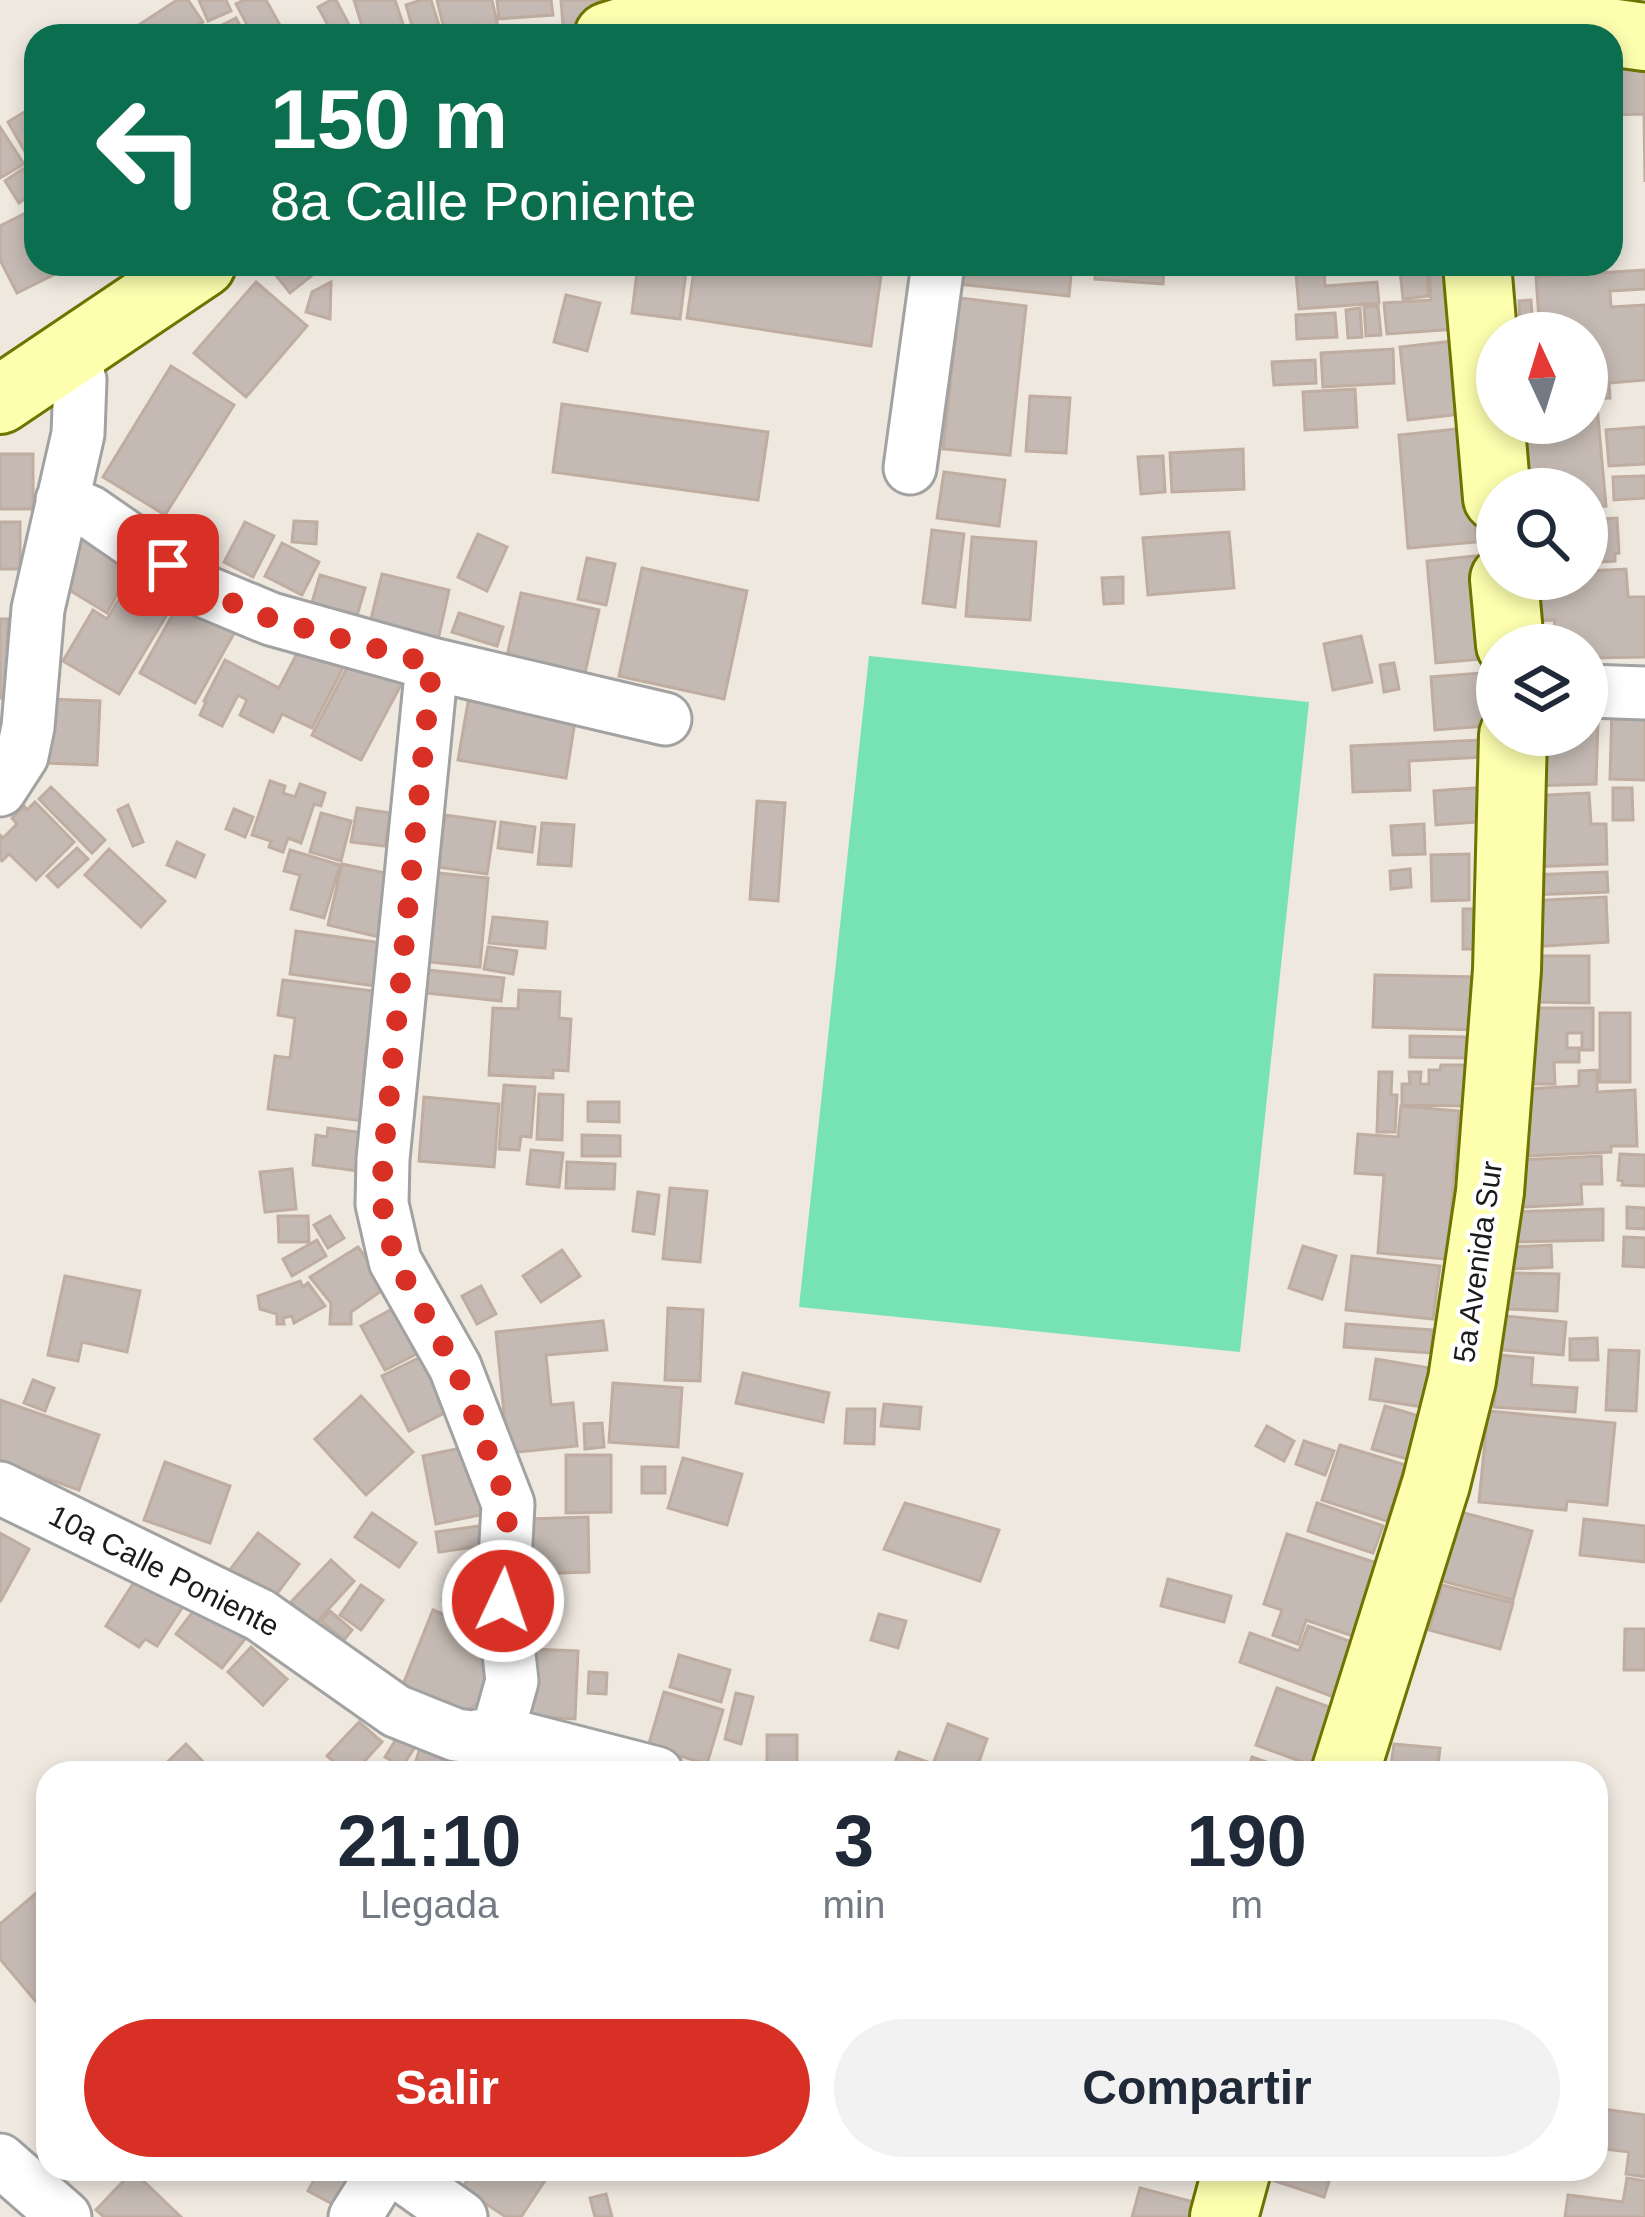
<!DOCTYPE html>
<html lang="es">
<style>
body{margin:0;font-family:Arial,sans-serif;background:#f2f2f3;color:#1f2937;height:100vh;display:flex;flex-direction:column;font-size:45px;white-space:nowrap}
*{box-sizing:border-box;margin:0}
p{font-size:39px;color:#747a83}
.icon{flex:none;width:66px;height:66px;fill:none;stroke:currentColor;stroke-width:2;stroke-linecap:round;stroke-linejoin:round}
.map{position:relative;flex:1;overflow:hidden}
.sheet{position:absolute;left:36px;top:1761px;width:1572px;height:420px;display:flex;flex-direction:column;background:#fff;border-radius:36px;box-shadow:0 6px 18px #0003}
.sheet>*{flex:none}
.banner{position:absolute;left:24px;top:24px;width:1599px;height:252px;border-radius:36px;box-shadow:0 6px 18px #0003;background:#0b6e4f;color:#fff;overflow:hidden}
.needle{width:78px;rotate:356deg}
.tools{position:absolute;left:1476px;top:312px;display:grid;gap:24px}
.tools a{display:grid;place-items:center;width:132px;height:132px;border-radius:50%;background:#fff;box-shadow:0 6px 18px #0003;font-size:60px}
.pin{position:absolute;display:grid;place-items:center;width:102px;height:102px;color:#fff;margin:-51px;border-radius:24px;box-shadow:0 6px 18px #0006}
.me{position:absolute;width:132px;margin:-66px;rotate:3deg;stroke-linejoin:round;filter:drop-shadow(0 0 9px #0008)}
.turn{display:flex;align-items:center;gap:42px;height:252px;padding:0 48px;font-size:54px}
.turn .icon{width:156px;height:156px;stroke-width:2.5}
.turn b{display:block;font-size:84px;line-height:102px}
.eta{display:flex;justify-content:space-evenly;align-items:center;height:204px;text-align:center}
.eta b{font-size:72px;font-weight:800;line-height:84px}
.button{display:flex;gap:24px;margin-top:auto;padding:24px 48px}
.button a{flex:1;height:138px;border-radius:72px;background:#d93025;color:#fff;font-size:48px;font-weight:800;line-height:138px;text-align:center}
.button a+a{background:#f2f2f3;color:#1f2937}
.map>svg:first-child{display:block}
.pitch{fill:#77e3b4}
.building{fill:#c5bab3;stroke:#c0ada1;stroke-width:3}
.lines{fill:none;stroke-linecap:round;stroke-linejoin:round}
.street-casing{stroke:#a2a2a2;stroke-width:57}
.secondary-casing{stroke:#6d7400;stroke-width:72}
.street{stroke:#fff;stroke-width:51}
.secondary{stroke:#fdfeae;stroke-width:66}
.route{stroke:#d93025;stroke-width:21;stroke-dasharray:0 37.8}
.labels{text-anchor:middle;stroke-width:9;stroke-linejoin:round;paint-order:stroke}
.street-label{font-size:30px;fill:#1b1b1b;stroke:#fff}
</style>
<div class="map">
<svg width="1645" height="2217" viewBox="0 0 1645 2217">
<rect width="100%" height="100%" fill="#eee8df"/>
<!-- pitch -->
<path class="pitch" d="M869,656L1309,702L1240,1352L799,1307Z"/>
<!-- building -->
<path class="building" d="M177,0H188L203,22L181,36H122Z
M199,0H226L231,11L208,21Z
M244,0H266L282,29L269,36H253L236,4Z
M331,0H336L355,36H311L329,27L318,7Z
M354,0H395L407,36H365Z
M421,0H431L441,32L415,36L406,5Z
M437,0H492L500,36H480L477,25L445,33Z
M497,0H551L553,15L499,19Z
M561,0H602L603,24L563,26Z
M236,18L245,36H210L208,32Z
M1611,53L1645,57V182L1644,114L1611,115Z
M31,108L36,116V171L8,122Z
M0,127L24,164L0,178Z
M23,169L36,191L19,203L5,181Z
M36,208V264H75L17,293L0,260V226Z
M267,264H325V265L290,293Z
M638,264H687L680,319L632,313Z
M695,264H802L881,276L871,346L687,318Z
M959,264H1072L1069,296L957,284Z
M1096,264H1164L1163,284L1095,279Z
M1429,264H1451L1456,329L1387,334L1384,303L1431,300Z
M1426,267L1429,296L1403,299L1400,270Z
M1645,270V289L1610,291L1611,307L1645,305V380L1609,383L1610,398L1587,399V333H1540L1536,277Z
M1324,271L1325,286L1377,282L1379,303L1299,309L1296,273Z
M256,282L307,326L246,397L194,353Z
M331,282L330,319L306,312L312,292Z
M566,295L600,303L587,351L554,342Z
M960,298L1026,306L1010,455L943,449Z
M1531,300L1533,333H1520L1519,301Z
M1378,306L1381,335L1366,336L1364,307Z
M1360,308L1362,337L1348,338L1346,310Z
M1335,313L1337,337L1297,339L1296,315Z
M1454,341L1462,414L1408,420L1400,347Z
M1393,349L1394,383L1323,387L1321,353Z
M1315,360L1316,383L1274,385L1272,362Z
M171,366L234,405L165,515L103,477Z
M1355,389L1357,427L1305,430L1303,392Z
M1030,396L1070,398L1066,453L1026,451Z
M562,404L768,432L758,500L553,472Z
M1597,406L1606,506L1587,507V489H1527L1521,423H1587V407Z
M1645,427V464L1609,466L1606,430Z
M1467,428L1477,542L1408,548L1399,435Z
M1243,449L1244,489L1172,492L1170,453Z
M0,454H33V509H0Z
M1163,456L1165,492L1141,494L1138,457Z
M944,472L1005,480L999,526L937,518Z
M1645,476V498L1614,500L1613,477Z
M1617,518L1619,553L1615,554V561L1587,563V520Z
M294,521L317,522L316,544L292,542Z
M0,522H20V569H0Z
M245,522L274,536L253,577L224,562Z
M932,530L964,534L955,607L923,603Z
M1229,532L1234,588L1148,595L1143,538Z
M478,534L507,547L487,591L458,577Z
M77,537L133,565L107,613L66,588Z
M972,537L1036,542L1030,620L966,616Z
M282,543L319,562L302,595L265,576Z
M1475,556L1484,659L1436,663L1427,561Z
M587,558L615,564L606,605L578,599Z
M138,568L180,593L119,694L63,661L93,610L107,619Z
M642,568L747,591L724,699L619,676Z
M1626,569L1628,597H1645V657L1587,658V645H1569L1554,628L1555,620L1533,621L1531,593L1553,592L1552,579H1587V571Z
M382,574L449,590L438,640L370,623Z
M320,575L365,588L356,619L311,606Z
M1123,577V603L1104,604L1102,578Z
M521,593L599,610L585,673L507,656Z
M182,598L237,628L195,703L140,673Z
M459,613L503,627L497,646L452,632Z
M0,619H8L5,698H0Z
M1361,636L1372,682L1333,690L1324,644Z
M302,644L344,666L312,728L282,714L273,732L240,715L247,700L238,695L222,726L200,715L206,702L204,701L225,660L279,688Z
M352,658L402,683L361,760L312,735Z
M1394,663L1399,689L1384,692L1380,665Z
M1481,673L1485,726L1435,730L1431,677Z
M470,691L577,708L566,778L458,760Z
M48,699L100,701L97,765L45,763Z
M1612,707L1645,708V780L1610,779Z
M1587,721H1598L1596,784L1530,786L1535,735H1587Z
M1481,740L1482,757L1409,761L1410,790L1353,792L1351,746Z
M270,781L285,786L283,793L295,797L300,784L325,793L321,806L314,804L301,843L288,838L283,852L269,847L271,841L252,835Z
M51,787L105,840L92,853L39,799Z
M1487,787L1490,821L1436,825L1434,791Z
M1613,788H1632L1633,820H1613Z
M1589,793L1591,824H1606L1607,864L1529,867L1527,796Z
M757,801L785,803L778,901L750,899Z
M35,802L74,842L36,880L9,854L2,861L0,859V835L3,838L17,824L12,818L24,806L27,810Z
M128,805L143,842L133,846L118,810Z
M357,808L390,813L385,846L351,842Z
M234,809L253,817L245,837L226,829Z
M321,813L351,821L341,861L310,852Z
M445,815L495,822L487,874L438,867Z
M501,822L535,827L532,852L498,848Z
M542,823L574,825L571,866L538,864Z
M1424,824L1425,854L1393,855L1391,826Z
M177,842L204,855L195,877L167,865Z
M77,848L88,859L58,887L47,876Z
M109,849L165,901L141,927L85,875Z
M290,850L340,865L324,918L291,909L300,875L284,871Z
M1469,854V900L1432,901L1431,855Z
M342,864L394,875L379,937L328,925Z
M1410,869L1411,887L1391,889L1390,871Z
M1607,872L1608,892L1529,895V875Z
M438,873L488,878L480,967L429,962Z
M1606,897L1608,942L1531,947L1528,901Z
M1463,909H1478V949H1463Z
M493,917L547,922L545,948L489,943Z
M296,931L382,943L376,986L290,974Z
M488,947L517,951L513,974L484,969Z
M1535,956H1589V1003L1534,1002Z
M428,970L504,978L501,1001L426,993Z
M1375,975L1480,977L1478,1030L1373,1027Z
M283,980L373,991L363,1077L370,1078L365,1121L268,1109L275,1056L290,1058L295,1018L278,1015Z
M519,990L560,992L559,1018L571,1019L568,1071L553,1070V1078L489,1075L493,1008L518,1009Z
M1527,1008H1593V1050H1582V1033H1567V1048H1579V1062H1554L1555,1084H1527Z
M1600,1013H1630V1082H1600Z
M1410,1036L1466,1037V1058L1410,1057Z
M1441,1065H1470V1106L1402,1105V1084H1410L1409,1072H1421L1420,1084H1429V1070H1440Z
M1597,1070V1092L1635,1090L1637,1146H1611V1152L1529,1156L1527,1089L1579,1086V1071Z
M1379,1072H1392L1391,1095H1397L1395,1132H1377Z
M504,1085L535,1087L531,1137L521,1136L519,1150L499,1149Z
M539,1094L563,1095L562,1140L537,1139Z
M424,1097L499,1104L494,1167L419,1161Z
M588,1102H619V1122L588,1121Z
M1401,1106L1459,1111L1447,1259L1378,1253L1384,1175L1355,1173L1358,1134L1398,1137Z
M328,1128L364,1133L359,1171L313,1165L316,1135L327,1137Z
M582,1135L620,1136V1156H582Z
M531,1150L563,1153L559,1187L527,1184Z
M1620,1154L1645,1155V1186L1622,1185L1623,1181L1618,1180Z
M1601,1156L1602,1184H1581L1582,1204L1522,1207L1520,1160Z
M567,1162L615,1164L614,1189L566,1188Z
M292,1169L296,1209L265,1212L260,1172Z
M670,1188L707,1191L700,1262L663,1259Z
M638,1192L659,1195L654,1234L633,1231Z
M1627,1207L1645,1208V1229L1627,1228Z
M1603,1209V1240L1513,1242L1512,1212Z
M278,1216H308L309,1242H279Z
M330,1216L344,1238L328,1248L314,1225Z
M1624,1237L1645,1238V1267L1623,1266Z
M317,1240L326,1256L292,1276L283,1259Z
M1551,1245L1552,1267L1513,1269L1512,1247Z
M1303,1246L1336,1256L1322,1299L1289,1288Z
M358,1247L387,1287L351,1312V1324H330L331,1303L310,1277Z
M562,1250L580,1276L541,1302L523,1276Z
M1352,1256L1440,1266L1433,1319L1346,1310Z
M1509,1273L1559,1274L1557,1311L1508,1309Z
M65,1276L140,1291L127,1352L82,1342L78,1361L48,1355Z
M300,1281L303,1287L308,1283L325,1306L294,1323L292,1316L283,1318L284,1324H277V1314L260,1309L258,1296Z
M481,1286L496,1314L477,1324L462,1296Z
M403,1303L428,1348L385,1370L361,1326Z
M668,1308L703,1310L700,1381L665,1380Z
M1505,1316L1566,1322L1563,1355L1502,1350Z
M603,1321L607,1350L546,1355L551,1405L573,1403L577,1446L508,1453L496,1332Z
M1346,1324L1432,1330L1431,1353L1344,1347Z
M1597,1338L1598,1360H1570V1339Z
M1609,1350L1639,1351L1636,1411L1606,1410Z
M429,1353L456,1407L409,1431L382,1376Z
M1498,1355L1533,1358L1531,1385L1577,1388L1575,1412L1494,1407Z
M1376,1359L1429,1368L1423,1407L1370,1399Z
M743,1373L829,1393L823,1422L736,1403Z
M33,1380L54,1388L45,1411L24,1403Z
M613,1383L682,1388L678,1447L609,1442Z
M361,1396L413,1452L366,1495L315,1439Z
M0,1400L99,1435L79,1490L0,1462Z
M884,1404L921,1407L919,1429L881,1426Z
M1385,1406L1419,1416L1407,1459L1372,1449Z
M847,1409H875L874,1444L845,1443Z
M1488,1411L1615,1423L1607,1505L1567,1501L1566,1510L1479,1502Z
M602,1423L604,1447L585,1449L584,1424Z
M1267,1426L1294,1441L1284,1461L1256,1446Z
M1304,1441L1334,1451L1325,1475L1296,1464Z
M475,1445L489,1513L436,1524L423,1456Z
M1340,1445L1405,1465L1387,1521L1322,1500Z
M566,1455H611V1512L566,1513Z
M683,1458L742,1474L727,1525L668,1508Z
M165,1462L230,1486L210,1543L144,1520Z
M642,1467H665V1493H642Z
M905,1503L999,1530L980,1581L884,1549Z
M1317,1503L1383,1526L1373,1553L1308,1531Z
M1449,1509L1532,1531L1513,1600L1431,1578Z
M372,1513L416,1543L399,1567L355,1537Z
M588,1517L589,1572L531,1574L530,1519Z
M1584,1519L1645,1526V1562L1580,1555Z
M486,1525L489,1545L439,1552L436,1532Z
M0,1533L29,1549L0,1602Z
M258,1533L299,1564L265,1610L223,1579Z
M1287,1534L1380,1564L1356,1637L1306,1620L1298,1644L1273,1635L1282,1610L1264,1604Z
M331,1560L354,1581L315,1624L291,1602Z
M461,1568L481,1579L464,1611L443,1600Z
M138,1576L184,1605L157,1646L145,1639L139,1647L106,1626Z
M1168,1579L1231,1596L1224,1622L1161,1606Z
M361,1585L383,1600L361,1630L340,1615Z
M1442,1585L1513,1603L1500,1649L1429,1630Z
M198,1605L245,1639L222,1668L176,1634Z
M433,1610L493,1634L497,1692L458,1715L400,1692Z
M330,1611L352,1630L344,1640L321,1621Z
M879,1614L906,1621L898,1648L871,1640Z
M1308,1626L1354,1643L1334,1697L1240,1662L1250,1633L1299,1651Z
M1625,1629H1645V1670H1624Z
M251,1647L287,1679L263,1705L228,1672Z
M530,1649L578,1651L575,1719L527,1716Z
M679,1655L730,1670L721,1702L670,1687Z
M589,1672L607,1673L606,1694L588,1693Z
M1277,1688L1340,1711L1319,1768L1256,1745Z
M664,1692L723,1710L707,1764L648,1747Z
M736,1693L753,1697L741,1744L725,1739Z
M359,1722L382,1742L354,1773H346L327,1756Z
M948,1724L987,1739L975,1773H891L899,1752L933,1764Z
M767,1735H797V1773H767Z
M398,1736L415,1747L402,1767L385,1757Z
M186,1744L212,1771L210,1773H156Z
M1394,1744L1440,1748L1437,1773H1390Z
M421,1745L477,1764L474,1773H412Z
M1252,1757L1297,1773H1247Z
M48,1883V1918L41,1925L48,1934V2007L44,2011L0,1959V1924Z
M1596,2108L1645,2115V2177L1626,2174L1629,2152L1596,2148Z
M320,2169H349L357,2174L338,2207L308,2191Z
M475,2169H538L548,2176L521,2217H506L462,2188Z
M1269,2169H1333L1324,2197L1266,2178Z
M133,2171L181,2217H104L96,2210Z
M1627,2178L1645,2181V2217H1565L1568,2195L1623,2202Z
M1140,2188L1198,2203L1194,2217H1132Z
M606,2194L612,2217H595L590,2198Z"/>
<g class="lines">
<defs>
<path id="street" d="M910,468L938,264
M62,500L90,512L206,592L271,619L432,664L665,719
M432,664L383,1159L382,1204L395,1261L455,1367L508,1504L503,1601L512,1681L486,1773
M1587,691L1645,693
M0,790L22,756L28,727L38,609L78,434L80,380L74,353
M0,1488L260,1615L396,1711L456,1735L472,1737L498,1732L657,1773
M0,2160L65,2217
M393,2169L461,2217
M355,2217L385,2169"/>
<path id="secondary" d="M608,36L644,25L719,12L799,8L972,13L1322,18L1594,30L1645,37
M1477,264L1497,498
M0,400L202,264
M1504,579L1510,645
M1345,1773L1436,1484L1462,1380L1490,1192L1507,970L1513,735
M1224,2217L1237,2169"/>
</defs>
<!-- street casing -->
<use href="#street" class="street-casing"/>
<!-- secondary casing -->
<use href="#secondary" class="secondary-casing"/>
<!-- street -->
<use href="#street" class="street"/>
<!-- secondary -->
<use href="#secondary" class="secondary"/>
</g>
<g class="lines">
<!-- route -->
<path class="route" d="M168,565L206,592L271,619L432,664L383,1159L382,1204L395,1261L455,1367L508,1504L503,1601"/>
</g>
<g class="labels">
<!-- street labels -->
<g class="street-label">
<text transform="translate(1478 1262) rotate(-82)" y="10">5a Avenida Sur</text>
<text transform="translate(164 1571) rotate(27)" y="10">10a Calle Poniente</text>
</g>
</g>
</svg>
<div class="tools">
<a><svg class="needle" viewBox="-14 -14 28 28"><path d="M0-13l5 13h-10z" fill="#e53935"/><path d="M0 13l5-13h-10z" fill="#747a83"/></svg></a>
<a><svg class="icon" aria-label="search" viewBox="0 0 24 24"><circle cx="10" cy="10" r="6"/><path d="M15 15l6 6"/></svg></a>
<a><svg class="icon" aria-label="layers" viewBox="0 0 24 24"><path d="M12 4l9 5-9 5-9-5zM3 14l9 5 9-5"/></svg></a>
</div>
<div class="pin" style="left:168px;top:565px;background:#d93025"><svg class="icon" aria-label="arrive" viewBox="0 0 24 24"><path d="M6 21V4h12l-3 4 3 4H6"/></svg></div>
<svg class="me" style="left:503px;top:1601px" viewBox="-20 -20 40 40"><circle r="17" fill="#d93025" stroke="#fff" stroke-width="3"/><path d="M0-11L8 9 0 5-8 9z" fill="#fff"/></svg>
<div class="banner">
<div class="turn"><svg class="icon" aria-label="left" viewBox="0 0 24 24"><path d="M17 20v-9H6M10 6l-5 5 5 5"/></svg><div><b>150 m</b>8a Calle Poniente</div></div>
</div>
<section class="sheet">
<div class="eta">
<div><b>21:10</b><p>Llegada</p></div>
<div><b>3</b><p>min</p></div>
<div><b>190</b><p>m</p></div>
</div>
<div class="button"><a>Salir</a><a>Compartir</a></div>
</section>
</div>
